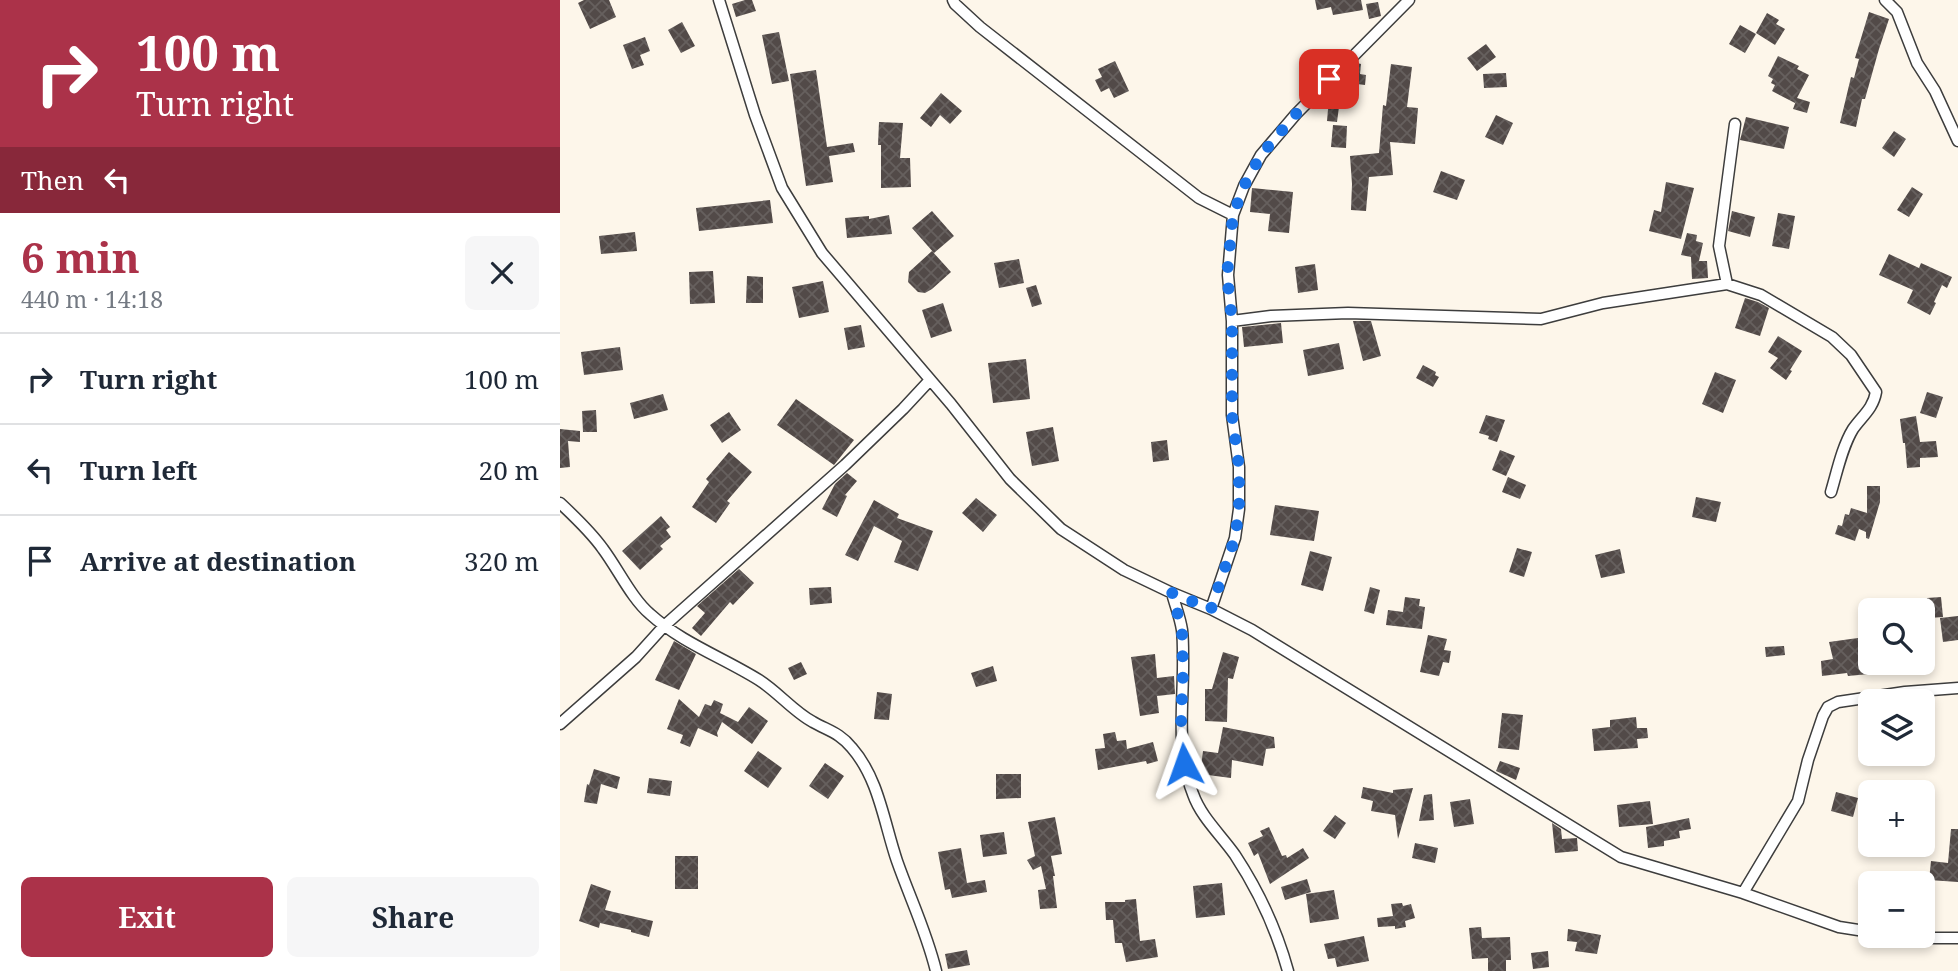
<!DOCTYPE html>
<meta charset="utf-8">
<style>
body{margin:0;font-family:"Noto Serif",serif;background:#f6f6f7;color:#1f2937;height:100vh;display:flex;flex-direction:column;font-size:26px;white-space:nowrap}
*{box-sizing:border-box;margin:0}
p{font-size:23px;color:#747a83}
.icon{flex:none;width:38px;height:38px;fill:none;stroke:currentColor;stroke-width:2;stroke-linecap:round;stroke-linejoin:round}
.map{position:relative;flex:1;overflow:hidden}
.sheet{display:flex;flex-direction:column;background:#fff;width:560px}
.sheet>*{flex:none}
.top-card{background:#ab3249;color:#fff;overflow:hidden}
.buttons{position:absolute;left:1298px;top:598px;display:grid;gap:14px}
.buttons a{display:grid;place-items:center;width:77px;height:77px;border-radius:10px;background:#fff;box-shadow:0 4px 10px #0003;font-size:35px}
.pin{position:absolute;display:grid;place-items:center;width:60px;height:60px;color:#fff;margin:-30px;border-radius:14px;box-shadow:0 4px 10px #0006}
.me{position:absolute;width:77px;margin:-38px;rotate:356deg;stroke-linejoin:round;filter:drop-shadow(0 0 5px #0008)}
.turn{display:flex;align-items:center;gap:24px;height:147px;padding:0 21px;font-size:32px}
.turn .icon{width:91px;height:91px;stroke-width:2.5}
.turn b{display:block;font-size:49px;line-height:60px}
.then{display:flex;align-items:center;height:66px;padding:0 21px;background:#0003;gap:14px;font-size:26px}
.round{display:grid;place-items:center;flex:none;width:74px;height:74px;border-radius:10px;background:#f6f6f7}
.head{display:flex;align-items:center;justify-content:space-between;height:119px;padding:0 21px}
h1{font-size:42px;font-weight:700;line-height:52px;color:#ab3249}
.cta{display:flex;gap:14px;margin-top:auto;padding:14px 21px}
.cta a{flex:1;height:80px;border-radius:10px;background:#ab3249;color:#fff;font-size:28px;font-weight:700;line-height:80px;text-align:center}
.cta a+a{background:#f6f6f7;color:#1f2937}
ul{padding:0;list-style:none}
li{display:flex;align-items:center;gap:21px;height:91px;padding:0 21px;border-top:2px solid #e0e1e3}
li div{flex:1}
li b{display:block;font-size:26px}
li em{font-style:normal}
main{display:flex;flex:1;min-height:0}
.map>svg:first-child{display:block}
.building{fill:url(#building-cross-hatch)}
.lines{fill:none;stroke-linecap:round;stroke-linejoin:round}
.street-casing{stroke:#3d3d3d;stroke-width:13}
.street{stroke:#fff;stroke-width:10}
.route{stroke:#1a73e8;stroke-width:12;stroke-dasharray:0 21.6}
</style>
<main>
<section class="sheet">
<div class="top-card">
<div class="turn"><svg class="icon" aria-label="right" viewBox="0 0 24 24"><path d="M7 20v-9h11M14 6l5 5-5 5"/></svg><div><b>100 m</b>Turn right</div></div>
<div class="then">Then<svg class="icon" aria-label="left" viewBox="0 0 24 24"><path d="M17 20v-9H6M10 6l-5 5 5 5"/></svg></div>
</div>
<div class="head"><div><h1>6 min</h1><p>440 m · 14:18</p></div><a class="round"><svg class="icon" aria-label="close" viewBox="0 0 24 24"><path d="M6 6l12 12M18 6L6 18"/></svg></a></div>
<ul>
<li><svg class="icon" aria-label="right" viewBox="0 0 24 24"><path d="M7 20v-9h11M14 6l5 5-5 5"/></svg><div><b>Turn right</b></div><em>100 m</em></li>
<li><svg class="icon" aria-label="left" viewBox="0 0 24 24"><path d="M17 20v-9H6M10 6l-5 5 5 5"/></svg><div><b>Turn left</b></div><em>20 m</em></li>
<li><svg class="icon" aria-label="arrive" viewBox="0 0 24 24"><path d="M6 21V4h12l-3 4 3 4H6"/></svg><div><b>Arrive at destination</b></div><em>320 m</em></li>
</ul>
<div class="cta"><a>Exit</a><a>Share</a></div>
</section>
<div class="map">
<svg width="1398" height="971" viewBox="0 0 1398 971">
<defs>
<pattern id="building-cross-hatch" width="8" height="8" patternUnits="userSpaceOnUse" patternTransform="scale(1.75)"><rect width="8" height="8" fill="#524a48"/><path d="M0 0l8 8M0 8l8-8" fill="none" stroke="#66605e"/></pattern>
</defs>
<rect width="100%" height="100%" fill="#fdf6ea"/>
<!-- building -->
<path class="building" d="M24,0H49L56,17L30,29L18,3Z
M185,0H192L196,11L176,17L172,4Z
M755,0H801L803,10L773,15L771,7L757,10Z
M818,2L821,16L809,19L806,4Z
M1309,12L1329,19L1319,49L1305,99H1302L1296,127L1280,123L1291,77L1294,78L1299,59L1295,58Z
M1207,13L1219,20L1216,24L1225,29L1215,45L1196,33Z
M122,22L135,46L121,53L108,30Z
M1180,25L1196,34L1185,53L1169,44Z
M219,32L229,81L212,84L202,35Z
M85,37L90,51L80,55L84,65L72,69L63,45Z
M926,44L936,57L917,71L907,58Z
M1218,56L1239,66L1237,69L1249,75L1237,98L1250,102L1247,113L1233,109L1236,101L1235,103L1212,91L1215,85L1211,83L1213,79L1208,76Z
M555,61L569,91L554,98L549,88L541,92L535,80L542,77L538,69Z
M797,63L801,64L800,74L806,75L805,85L789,83L790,70Z
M831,64L852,67L847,107L858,108L855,144L830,142L833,175L809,177L806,211L791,210L792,184L790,156L819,153L823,105L826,106Z
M256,70L267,147L293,143L295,152L269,156L273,182L246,186L230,74Z
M946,73L947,87L924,88L923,74Z
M381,93L402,111L390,124L380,115L371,127L360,118Z
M769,98L780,99L777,122L767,121Z
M936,115L953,123L943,145L925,137Z
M1186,117L1229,127L1224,149L1180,140Z
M319,122L343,123L340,158H350L351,187L321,188V145H318Z
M773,125L787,126L786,148L771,147Z
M1334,131L1346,139L1334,157L1322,148Z
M881,171L905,180L897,200L873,192Z
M1106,182L1134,188L1121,239L1089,231L1094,210L1101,212Z
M1352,187L1363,194L1349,217L1337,210Z
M692,188L733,192L729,233L708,231L710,214L690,212Z
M210,200L213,223L139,231L136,208Z
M372,211L394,236L374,253L352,228Z
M1172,211L1195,217L1190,237L1168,231Z
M1218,213L1235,216L1229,249L1212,246Z
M329,215L332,234L287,238L285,218L309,216V219Z
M75,232L77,251L41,254L39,236Z
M1127,233L1137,235L1136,241L1143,243L1139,261H1147L1148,278L1132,279L1131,257L1121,255Z
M372,251L391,272L372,289L365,293L358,292L348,282L349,272Z
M1329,254L1359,268L1361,263L1392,277L1387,288L1382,285L1374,302L1376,303L1370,315L1347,303L1353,290L1319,275Z
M459,259L464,283L439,288L434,263Z
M755,264L758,290L738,293L735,267Z
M153,271L155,303L130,304L129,272Z
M187,276L203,277V303H186Z
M263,281L269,312L239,318L232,287Z
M476,285L482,304L472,307L466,288Z
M1185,298L1198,302L1209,308L1200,336L1175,328Z
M383,303L392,331L371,338L362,310Z
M793,321H811L821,356L803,361Z
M721,323L723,343L684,347L682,327Z
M301,325L305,347L288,350L284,328Z
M1218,336L1242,351L1230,370L1232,371L1226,380L1210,368L1218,358L1208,352Z
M779,343L784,369L748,376L743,350Z
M60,347L63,370L24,375L21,352Z
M466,359L470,399L433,403L428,363Z
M863,365L876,372L875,375L879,377L873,387L856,378Z
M1155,372L1176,380L1163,413L1142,404Z
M1367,392L1383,397L1376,418L1360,413Z
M103,394L108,410L74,419L70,403Z
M236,399L294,440L274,465L217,425Z
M36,410L37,432H23L22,411Z
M169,412L181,430L162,443L150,425Z
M926,415L945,420L937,442L928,439L929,436L919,433Z
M1356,416L1360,442L1376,441L1378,457L1360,458V467L1347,468L1345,443H1343L1340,419Z
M493,427L499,461L472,466L466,432Z
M0,429L20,431V442L8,441L10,467L0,468Z
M607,440L609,460L593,462L591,442Z
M940,450L955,456L946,476L932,470Z
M169,452L192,472L167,501L170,503L156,523L132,507L149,482L146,479Z
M287,473L297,481L285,495L287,496L277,517L262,509L275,484Z
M948,477L966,485L960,499L942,492Z
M1307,486H1320V502L1309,539L1306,538V532L1299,529L1295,541L1275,534L1278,525L1282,526L1285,514L1289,515L1291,508L1307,513Z
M1136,497L1161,502L1156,522L1132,517Z
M416,498L437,515L423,532L402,513Z
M314,500L339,514L337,518L373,531L358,571L334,562L342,541L314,526L298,561L285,555Z
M715,505L759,511L754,541L710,535Z
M101,516L110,527L106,530L111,537L100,546L103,549L80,570L62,551Z
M957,548L972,552L964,577L949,572Z
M1060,549L1065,573L1041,578L1035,555Z
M750,551L772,557L763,591L741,585Z
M179,569L194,583L173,605L170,602L141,636L132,628L145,613L137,606Z
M271,587L272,603L250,605L249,588Z
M810,587L820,590L814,614L804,611Z
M845,597L860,599L859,606L865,607L862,629L826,625L828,610L843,612Z
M1381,597L1383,617L1369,618L1367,598Z
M1398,616V640L1383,642L1380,618Z
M868,635L887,639L884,650L891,651L889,663L883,662L879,676L860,672Z
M1305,637L1309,674L1288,676L1287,673L1262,676L1261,661L1273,659L1269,642Z
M114,641L136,654L119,690L95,680Z
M1224,646L1225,655L1206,657L1205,647Z
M663,652L679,657L673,679L668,678L667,722L645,721V689H652Z
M595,654L597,678L614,676L615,694L597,696L599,713L580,716L571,657Z
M241,662L247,674L234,680L228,668Z
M433,666L437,681L416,687L411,673Z
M317,692L332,694L329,720L314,719Z
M119,699L139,717L145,704L151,706L154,700L163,704L160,713L178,722L189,707L208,721L192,744L162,722L157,733L158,737L138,728L130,747L120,743L123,735L107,729Z
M942,713L963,715L959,750L938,748Z
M1076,717L1077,728H1087L1088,738L1077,739L1078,748L1034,751L1032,729L1050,727V720Z
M663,727L714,737L715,748L706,749L703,766L672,760L671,778L640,774L643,751L658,753Z
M555,732L557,741L566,740L567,749L593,742L598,761L587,764L586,761L538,770L535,749L545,748L543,734Z
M198,751L222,768L208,788L184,771Z
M940,761L960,768L956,780L936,771Z
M265,763L284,776L268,799L249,786Z
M34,769L60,777L57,789L41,784L37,804L24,802L27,784L29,785Z
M436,774H461V798L436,799Z
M89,778L112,781L110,796L87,793Z
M803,787L833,793V790L853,788L838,839L835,815L811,811L813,801L801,798Z
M1276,792L1298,798L1293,817L1271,811Z
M872,794L874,820L859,821L864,795Z
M910,799L914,824L894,827L890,802Z
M1090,801L1093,824L1059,827L1057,805Z
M775,815L786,823L775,839L763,831Z
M495,817L502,854L491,856L495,876H493L497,908L480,909L478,890L486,889L481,866L473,870L467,860L475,856L468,822Z
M1129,818L1131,829L1119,831L1120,838L1104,841V846L1088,848L1086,827Z
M992,823L1001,829L1002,839L1017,838L1018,851L995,853Z
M709,827L722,856L726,855L727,858L743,848L749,858L710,884L698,853L694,856L688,843L703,836L700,831Z
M1391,829H1398V882L1369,880L1371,861L1388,863Z
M444,832L447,854L423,857L420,835Z
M855,843L878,848L875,863L852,858Z
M401,848L407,883L425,880L427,892L392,898L390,889L385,890L378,852Z
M115,856H138V889H115Z
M747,879L751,892L725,900L721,887Z
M662,883L665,915L636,918L633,886Z
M31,884L51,891L45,910L93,921L89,937L71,932V930L40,923L39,928L19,921Z
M774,890L779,919L750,923L746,894Z
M576,899L580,941L595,939L598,957L566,962L562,943H555L553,920H546L545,902H565V900Z
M842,903L843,906L851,904L855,918L845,921L846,927L835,929V926L818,927L817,918L833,916L831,904Z
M921,927L922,938L950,937L951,960H946V971H928V958L912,959L909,928Z
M1008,929L1041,935L1037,954L1015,951L1017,942L1007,941Z
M804,936L809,961L777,967L775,958L768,959L764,944Z
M407,950L410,965L388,969L385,954Z
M988,951L989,967L973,969L971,953Z"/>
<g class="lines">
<defs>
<path id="street" d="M159,0L195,115L222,188L262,253L391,404L450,479L501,529L564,570L612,593L651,609L692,630L1061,857L1183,893L1279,927L1311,932
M393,0L395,4L420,27L639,198L673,215
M1325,0L1337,12L1357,63L1375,91L1398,141
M1167,284L1159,246L1175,124
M672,321L711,316L788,313L981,319L1043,303L1167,284L1201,295L1272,337L1291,355L1316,392C1313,409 1302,416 1293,429C1282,447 1277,472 1271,492
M0,503C15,517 31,532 43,549C58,569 72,599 90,614C122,643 162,657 199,680C218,692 234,712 253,722C269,731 280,733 292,748C319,779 324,823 337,861C350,898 367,933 376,971
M612,593C615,605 620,617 622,630C623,638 623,648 623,656C624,703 615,749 633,794C641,817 661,835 675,855C698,890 717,931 728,971
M651,609L675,538L679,509V467L672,415V321L668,275L673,215L684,186L701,155L736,114L849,0
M0,724L76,657L104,626L285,465L343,409L370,380
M1183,893L1238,801L1248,760L1263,716L1268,707L1278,702L1345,692L1398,688
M1333,936L1343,938H1398"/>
</defs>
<!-- street casing -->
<use href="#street" class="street-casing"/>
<!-- street -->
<use href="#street" class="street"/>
</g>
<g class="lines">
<!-- route -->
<path class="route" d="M624,764L621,719L623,674L622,630L612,593L651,609L675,538L679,509V467L672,415V321L667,275L673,215L684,186L701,155L736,114L769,79"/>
</g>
</svg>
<div class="buttons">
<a><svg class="icon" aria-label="search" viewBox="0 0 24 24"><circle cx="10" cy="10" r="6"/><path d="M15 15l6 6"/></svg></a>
<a><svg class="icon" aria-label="layers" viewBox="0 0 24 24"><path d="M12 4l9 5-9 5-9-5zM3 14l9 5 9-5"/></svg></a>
<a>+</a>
<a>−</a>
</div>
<div class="pin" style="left:769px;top:79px;background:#d93025"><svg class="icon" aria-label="arrive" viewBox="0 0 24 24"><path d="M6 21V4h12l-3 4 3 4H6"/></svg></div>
<svg class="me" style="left:624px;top:764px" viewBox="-20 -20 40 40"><path d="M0-17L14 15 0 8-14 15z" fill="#1a73e8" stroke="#fff" stroke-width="4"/></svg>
</div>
</main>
